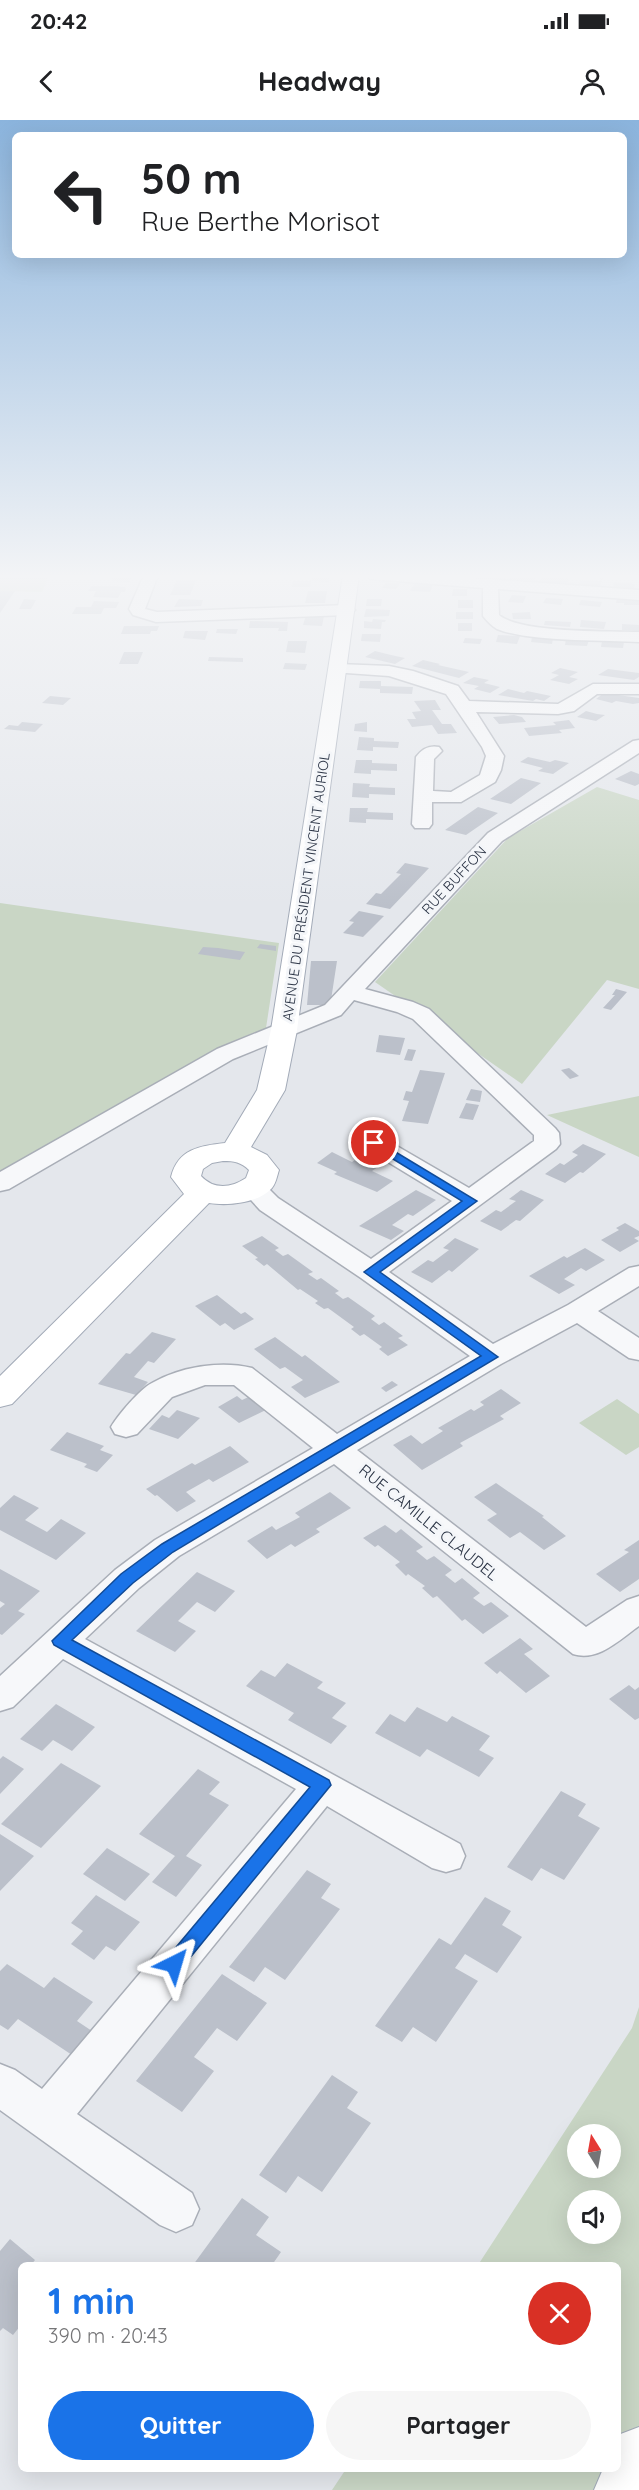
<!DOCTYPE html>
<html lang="fr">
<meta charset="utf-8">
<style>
body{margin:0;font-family:Quicksand,sans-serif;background:#f6f6f6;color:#202124;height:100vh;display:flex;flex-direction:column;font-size:22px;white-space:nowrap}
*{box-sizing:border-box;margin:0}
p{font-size:20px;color:#757577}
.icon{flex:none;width:33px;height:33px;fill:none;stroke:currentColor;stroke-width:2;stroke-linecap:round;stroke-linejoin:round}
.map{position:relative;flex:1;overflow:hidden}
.drawer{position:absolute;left:18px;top:2142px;width:603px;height:210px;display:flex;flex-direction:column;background:#fff;border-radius:9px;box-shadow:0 6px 24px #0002}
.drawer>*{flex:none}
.banner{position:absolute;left:12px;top:12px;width:615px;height:126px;border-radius:9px;box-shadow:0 6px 24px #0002;background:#fff;color:#202124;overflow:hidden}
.needle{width:39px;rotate:349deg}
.buttons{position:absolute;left:567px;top:2004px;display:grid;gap:12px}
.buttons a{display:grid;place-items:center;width:54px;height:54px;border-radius:50%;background:#fff;box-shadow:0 6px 24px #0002;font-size:30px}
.pin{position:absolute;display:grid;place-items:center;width:51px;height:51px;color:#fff;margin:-26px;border:3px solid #fff;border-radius:50%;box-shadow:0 2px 6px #0007}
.me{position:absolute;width:66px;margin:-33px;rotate:40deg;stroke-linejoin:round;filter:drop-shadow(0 0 4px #0008)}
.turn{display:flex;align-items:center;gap:21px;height:126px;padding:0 30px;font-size:27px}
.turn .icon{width:78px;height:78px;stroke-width:2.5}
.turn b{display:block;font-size:42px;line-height:51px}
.round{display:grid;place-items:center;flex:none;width:63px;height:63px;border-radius:32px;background:#f6f6f6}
.summary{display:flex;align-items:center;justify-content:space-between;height:102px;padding:0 30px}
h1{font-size:36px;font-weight:800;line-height:45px;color:#1a73e8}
.button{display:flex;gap:12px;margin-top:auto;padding:12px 30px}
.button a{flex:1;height:69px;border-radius:36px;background:#1a73e8;color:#fff;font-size:24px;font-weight:800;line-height:69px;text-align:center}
.button a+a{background:#f6f6f6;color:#202124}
.status{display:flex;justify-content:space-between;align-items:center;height:42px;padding:0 30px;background:#fff;direction:ltr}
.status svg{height:16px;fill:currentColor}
header{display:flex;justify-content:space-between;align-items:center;height:78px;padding:0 30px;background:#fff;font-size:27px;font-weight:800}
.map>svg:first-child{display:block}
.green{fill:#c9d6c5;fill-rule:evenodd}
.building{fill:#bbc0ca}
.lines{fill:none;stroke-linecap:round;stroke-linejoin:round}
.minor-casing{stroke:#a9aeb7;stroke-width:3}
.major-casing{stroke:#a3abb8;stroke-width:2}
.minor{fill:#f7f8fa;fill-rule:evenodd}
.major{fill:#fff;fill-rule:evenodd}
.route{fill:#1a73e8;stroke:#114b97;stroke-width:1.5}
.labels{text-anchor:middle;stroke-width:6;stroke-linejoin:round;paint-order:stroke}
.far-street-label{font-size:14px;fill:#2b3445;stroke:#f4f6f9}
.street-label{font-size:16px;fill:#2b3445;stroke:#f4f6f9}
</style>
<div class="status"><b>20:42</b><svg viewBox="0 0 49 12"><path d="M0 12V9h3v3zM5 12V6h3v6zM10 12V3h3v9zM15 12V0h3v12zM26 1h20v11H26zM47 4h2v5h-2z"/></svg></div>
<header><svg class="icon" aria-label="back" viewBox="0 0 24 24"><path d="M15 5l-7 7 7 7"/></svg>Headway<svg class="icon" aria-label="person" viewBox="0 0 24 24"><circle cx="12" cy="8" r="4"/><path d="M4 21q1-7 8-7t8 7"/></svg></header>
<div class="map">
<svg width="639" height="2370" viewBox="0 0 639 2370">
<rect width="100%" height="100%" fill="#e4e7ec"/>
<!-- green -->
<path class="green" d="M0,455H49L42,472L0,471Z
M597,667L639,680V869L607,860L522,964L375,862L508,718Z
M0,783L279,823L266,908L214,932L0,1054Z
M639,976V1037L547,995Z
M617,1279L639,1294V1327L626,1335L579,1303Z
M639,1887V2370H332L346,2349H618V2145H478L632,1908ZM578,2014H610V2048H578ZM578,2080H610V2114H578Z"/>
<!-- building -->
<path class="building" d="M114,455H129L132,456L129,462L111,461Z
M512,455L536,457L535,461L510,460Z
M312,456H330L329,462L311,461Z
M601,456L603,457L600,466L579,465L581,460L599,461Z
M542,457L569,459L567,464L540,462Z
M177,460H196L190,475H170Z
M293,461H311L310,467H292Z
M386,462L400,463L396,469L382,468Z
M614,462L635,464L634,468L613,467Z
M414,464L425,465H433L430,472L410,471Z
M92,466H113L125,467L126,469L125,472H121L118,478L93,477L96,471H88Z
M453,469H467V476H452Z
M0,471H15L0,493Z
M308,471H327L325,483H305Z
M512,475L526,476L523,483L508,482Z
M546,478L563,479L561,485L543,483Z
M617,478L639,480V485H624V483H616Z
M24,479L36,480L31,489H19Z
M179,479L203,480L201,486L174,487Z
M367,479H382L381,486H366Z
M458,480H473V488H458Z
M581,480L602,482L600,487L579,485Z
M94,481L119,482L116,488H104L101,494H72L76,487H91Z
M366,489L390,490L389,496L364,497Z
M456,492H473V499H456Z
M530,492L531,499H513L512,493Z
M306,495L324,496L322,506L303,505Z
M373,499L386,500L385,502H382L381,509L364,508V501L372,502Z
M581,500L606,502L604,509L580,507Z
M250,501L288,502L287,511H278L279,508H249Z
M545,501H548L571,502L570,507L544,505Z
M458,503H472V511H458Z
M622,504L639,505V511L622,510Z
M124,506H159L157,511H151L150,514H121Z
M217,509H238L236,514L216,513Z
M185,511H208L205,520L183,518Z
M362,514H381L380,522L361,521Z
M498,515L520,516L517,524L496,522Z
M532,517L553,518L552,524L531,522Z
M465,518L482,519L480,524L463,523Z
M566,519L589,520L587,526L565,525Z
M288,521H307L305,533L286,532Z
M602,521L624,522L623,528L601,527Z
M375,531L391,535L405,538L395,544L365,537Z
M124,532H143L138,544H119Z
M209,537L243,538V542L208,541Z
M423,540L440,544L438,545L469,552L459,558L412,546Z
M285,543L307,544L305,550L283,549Z
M560,548L578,552L569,557L578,559L569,564L550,560L559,555L551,553Z
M608,549L639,553V557L634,560L598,555Z
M474,557L489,560L484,563L500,567L490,573L474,569L479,566L463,563Z
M360,561H381V566L413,567L412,574L380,573V569L359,568Z
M508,569L524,573L527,571L551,576L544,581L536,579L533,581L498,575Z
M604,573L639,578V583L633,584L616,581L612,583L596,579Z
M50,576L71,578L63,585L42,583Z
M435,580L441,590H432L442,604H451L457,613L438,614L432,605L412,607L407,599H416L412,592L421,591L414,581Z
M586,591L597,594L605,595L596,601L577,597Z
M514,595L522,597L526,602L499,604L493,597Z
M569,600L575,608L559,610L562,613L529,616L524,608L556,605L553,602Z
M22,602L43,604L35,612L4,609L9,605L18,606Z
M367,602V612L354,611L355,604Z
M359,617L374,618V621L399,622L398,628L373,627V631L357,630Z
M528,637L550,642L555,640L569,643L553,654L538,651L543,648L520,642Z
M356,640H372V643L397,644V651L371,650V654L354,653Z
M631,651L639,654V664L635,666L615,659Z
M521,658L541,663L511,684L490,679Z
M353,663L370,664L369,667L395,668V675L369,674V678L352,677Z
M478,687L498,693L466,715L445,710Z
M350,688H368L367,692L393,693V700L366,699V703L349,702Z
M405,743L429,748L390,789L366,784L376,773L381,774L401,754L396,753Z
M359,791L384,796L363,817L343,813L354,802L349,801Z
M260,824L276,826V831L257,828Z
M203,827L218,828L245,832L240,840L198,834Z
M311,841H337L331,880L325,885H307Z
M616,869L627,872L611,890L603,888L615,875H612Z
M379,915L405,918L400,935L376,932Z
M408,929L416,930L412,941L404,940Z
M569,948L579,956L570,959L561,950Z
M420,950L445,953L428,1004L402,1001L409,981L403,980L406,971L412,972Z
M471,969L482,971L480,982L466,980Z
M466,983L479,985L473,1000L459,998Z
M583,1024L606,1034L583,1053L580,1052L565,1063L545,1054L560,1043L564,1045L578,1035L572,1032Z
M332,1032L352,1042L358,1038L378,1047L372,1051L393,1061L377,1072L334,1054L337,1052L317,1043Z
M416,1070L436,1080L413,1096L408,1094L392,1105L404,1111L391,1120L359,1106Z
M521,1070L544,1080L520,1101L516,1100L501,1111L480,1101L496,1090L501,1092L516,1081L509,1079Z
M625,1103L639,1111V1116L634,1118L639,1121L620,1132L601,1120L619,1110L616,1108Z
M262,1116L279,1128L275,1130L283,1136L288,1134L313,1152L308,1154L317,1160L321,1158L339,1171L335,1173L343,1179L348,1177L375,1196L371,1199L379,1205L384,1202L403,1216L398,1218L408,1225L388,1236L379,1229L382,1227L364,1214L360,1216L351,1209L354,1207L328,1188L324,1189L315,1183L318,1181L300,1169L298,1170L267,1144L264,1146L255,1139L258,1138L242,1126Z
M455,1118L479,1129L452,1152L449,1150L432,1163L411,1152L428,1140L433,1142L449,1130L443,1128Z
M585,1128L605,1140L586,1151L581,1148L564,1159L575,1165L559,1174L529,1156L564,1136L567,1138Z
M217,1175L241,1194L245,1192L254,1199L234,1210L225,1203L220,1206L195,1186Z
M152,1212L176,1219L154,1243L148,1241L134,1257L148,1262L136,1275L98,1264L126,1233L130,1234Z
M275,1217L302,1237L305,1235L340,1262L305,1278L291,1267L303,1260L285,1247L280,1249L254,1229Z
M392,1261L398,1265L386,1272L381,1268Z
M501,1269L521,1283L500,1296L504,1299L460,1323L463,1326L422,1350L393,1325L411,1315L422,1324L443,1311L438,1308L471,1289L474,1291L484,1285L480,1282Z
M253,1275L270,1288L239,1303L218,1287L237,1276L242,1280Z
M177,1290L200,1298L178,1319L149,1309L162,1295L169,1298Z
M67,1312L104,1326L100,1330L113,1335L97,1352L84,1347L87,1344L50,1330Z
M230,1326L249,1342L213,1362L209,1359L186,1372L196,1381L177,1392L157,1375L155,1376L146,1369L192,1343L195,1345Z
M496,1363L544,1396L542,1397L566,1416L544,1430L520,1412L510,1418L487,1400L497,1394L474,1377Z
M330,1372L351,1388L316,1409L320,1412L295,1427L291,1424L267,1439L247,1421L272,1406L276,1410L300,1397L295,1393Z
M14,1375L39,1388L25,1400L47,1412L61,1399L86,1413L56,1440L0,1410V1388Z
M385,1405L396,1413L401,1409L423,1427L416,1431L427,1440L434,1436L452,1450L445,1455L455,1463L462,1458L480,1473L473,1478L484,1486L491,1482L509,1496L483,1514L465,1499L462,1501L437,1476L433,1478L422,1468L425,1466L408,1454L406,1456L395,1445L400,1442L378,1425L375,1427L363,1418Z
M639,1420V1459L620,1472L596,1454L629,1432L624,1430Z
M0,1449L40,1471L18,1491L25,1494L2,1515L0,1514V1488L5,1484L0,1481Z
M197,1452L235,1471L215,1492L197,1482L178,1501L196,1511L175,1532L136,1511Z
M520,1518L533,1529L524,1534L550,1556L526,1573L500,1551L497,1554L484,1543Z
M287,1543L323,1562L317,1568L346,1583L332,1598L347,1606L331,1624L288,1600L294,1593L246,1566L261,1550L275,1557Z
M629,1565L635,1570L639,1567V1598L635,1600L609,1579Z
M56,1584L95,1607L72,1631L53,1620L42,1631L20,1619Z
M417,1587L447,1602L452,1596L490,1616L479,1630L494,1638L479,1657L427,1629L420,1637L375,1613L390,1594L405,1602Z
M3,1636L24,1649L0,1674V1639Z
M61,1643L101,1666L41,1728L1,1704Z
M198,1649L220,1662L209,1674L229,1685L186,1736L202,1745L176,1777L152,1762L175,1736L139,1714Z
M561,1671L586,1684L578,1696L600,1708L564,1760L541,1748L532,1761L507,1747Z
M0,1714L34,1736L0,1771Z
M107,1728L150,1754L125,1781L83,1754Z
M307,1750L331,1764L321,1778L340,1789L285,1860L265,1847L254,1862L229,1847Z
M96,1775L140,1802L115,1831L106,1826L94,1840L71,1824L83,1811L71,1803Z
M485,1777L511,1791L502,1805L522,1817L497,1853L465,1834L455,1848L478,1861L436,1922L413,1907L402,1922L375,1906L439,1818L451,1825Z
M7,1844L44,1868L54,1857L93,1882L77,1901L92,1911L72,1935L18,1899L8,1910L0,1905V1851Z
M222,1854L267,1883L237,1921L217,1908L194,1937L214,1951L182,1992L136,1961Z
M332,1955L358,1972L347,1988L371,2003L322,2072L298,2056L286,2073L259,2055Z
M242,2078L269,2097L256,2115L281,2132L272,2145H193Z
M10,2119L35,2140L31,2145H21V2205L13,2215L3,2208L0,2211V2131Z"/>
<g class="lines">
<defs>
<path id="minor" d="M144,455H158L145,489L157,492L347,485L355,490L347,495L156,502L133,495L129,489Z
M364,455H431L639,470V480L498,469L499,495C520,513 608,511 639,512V522C602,520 529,522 497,509C492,506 487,501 483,496V468L371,459Z
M338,544L389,546L413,551L458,566L469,581L558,584L593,564H639V574H597L574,591L558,594L476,592L504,636L501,650L495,662L461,682H432V704L429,708H415L412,704L416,637C422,629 429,625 439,627L442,631L434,639L433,671L451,672L480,655L486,636L482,627L446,574L389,556L332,552L330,549Z
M639,620V633L502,721L365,869L413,882L429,889L555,1008L559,1013L560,1024L556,1029L389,1152L493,1224L568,1185L629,1148L639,1146V1166L598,1191L639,1218V1240L629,1238L577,1203L501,1244L357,1330L586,1507L627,1480L639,1476V1506C619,1520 598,1542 573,1534L334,1344L179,1436L139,1468L85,1519L460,1724L465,1736L460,1748L446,1752L432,1748L327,1686L77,1994L192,2073L199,2089L192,2105L176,2112L160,2105L0,1990V1944L15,1950L42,1969L296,1669L63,1539L13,1587L0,1591V1556L115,1450L155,1420L313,1328L234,1265H205L172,1277L137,1314L126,1317L115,1314L111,1307C118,1295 140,1269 152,1263C180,1247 220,1240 252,1248L337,1314L470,1236L361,1158L260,1090L240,1068L244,1062L253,1060L262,1062L278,1078L371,1139L452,1081L365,1028L361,1023L365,1018L374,1015L383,1018L469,1068L534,1021V1015L413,899L397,892L354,880L341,895L233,939L9,1069L0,1071V1052L217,929L325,885L488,713L633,621Z"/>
<path id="major" d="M343,455H359L297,910L285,970L251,1027L267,1035L279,1050C277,1056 276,1063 272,1068C259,1083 228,1086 209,1083L12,1284L0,1287V1256L184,1074L171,1057C178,1029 199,1026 225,1023L257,970L271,910ZM223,1041C234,1041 241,1042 249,1050L246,1058C231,1068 214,1070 201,1056L203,1049L212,1043Z
M639,2307V2370H594L603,2349H618V2315Z"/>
</defs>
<!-- minor casing -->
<use href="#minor" class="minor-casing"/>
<!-- major casing -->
<use href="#major" class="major-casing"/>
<!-- minor -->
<use href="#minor" class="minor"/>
<!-- major -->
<use href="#major" class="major"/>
</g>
<!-- sky -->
<linearGradient id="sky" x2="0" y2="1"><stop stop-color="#8bb4dd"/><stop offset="0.58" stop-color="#f3f4f6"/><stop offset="1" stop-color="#f3f4f6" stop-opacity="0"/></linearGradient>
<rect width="639" height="787" fill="url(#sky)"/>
<!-- route -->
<path class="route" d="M374,1019L477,1081L380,1152L498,1237L173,1432L133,1463L72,1520L329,1660L331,1665L180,1850L174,1852L167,1850L164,1844L167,1838L310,1667L54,1525L52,1521L121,1454L162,1424L481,1236L364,1152L462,1081L370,1025V1020Z"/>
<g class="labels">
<!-- far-street labels -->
<g class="far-street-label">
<text transform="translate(454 760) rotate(-47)" y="5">RUE BUFFON</text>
<text transform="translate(306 767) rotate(-82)" y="5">AVENUE DU PRÉSIDENT VINCENT AURIOL</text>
</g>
<!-- street labels -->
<g class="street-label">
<text transform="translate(429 1402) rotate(39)" y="6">RUE CAMILLE CLAUDEL</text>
</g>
</g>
</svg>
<div class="buttons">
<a><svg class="needle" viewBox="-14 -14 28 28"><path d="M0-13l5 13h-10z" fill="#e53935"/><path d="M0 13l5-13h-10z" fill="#757577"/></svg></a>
<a><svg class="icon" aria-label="sound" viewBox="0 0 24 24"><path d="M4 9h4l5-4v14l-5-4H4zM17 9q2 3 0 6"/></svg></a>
</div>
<div class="pin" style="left:374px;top:1023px;background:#d93025"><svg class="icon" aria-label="arrive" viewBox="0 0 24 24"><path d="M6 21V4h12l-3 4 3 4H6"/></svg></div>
<svg class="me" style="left:174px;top:1844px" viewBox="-20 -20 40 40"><path d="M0-17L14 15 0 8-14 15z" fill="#1a73e8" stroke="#fff" stroke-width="4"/></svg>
<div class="banner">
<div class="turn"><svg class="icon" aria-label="left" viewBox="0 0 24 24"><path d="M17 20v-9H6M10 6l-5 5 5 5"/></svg><div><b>50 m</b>Rue Berthe Morisot</div></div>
</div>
<section class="drawer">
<div class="summary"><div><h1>1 min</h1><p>390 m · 20:43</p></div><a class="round" style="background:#d93025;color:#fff"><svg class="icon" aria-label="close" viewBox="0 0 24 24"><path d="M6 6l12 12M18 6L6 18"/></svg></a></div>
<div class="button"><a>Quitter</a><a>Partager</a></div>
</section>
</div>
